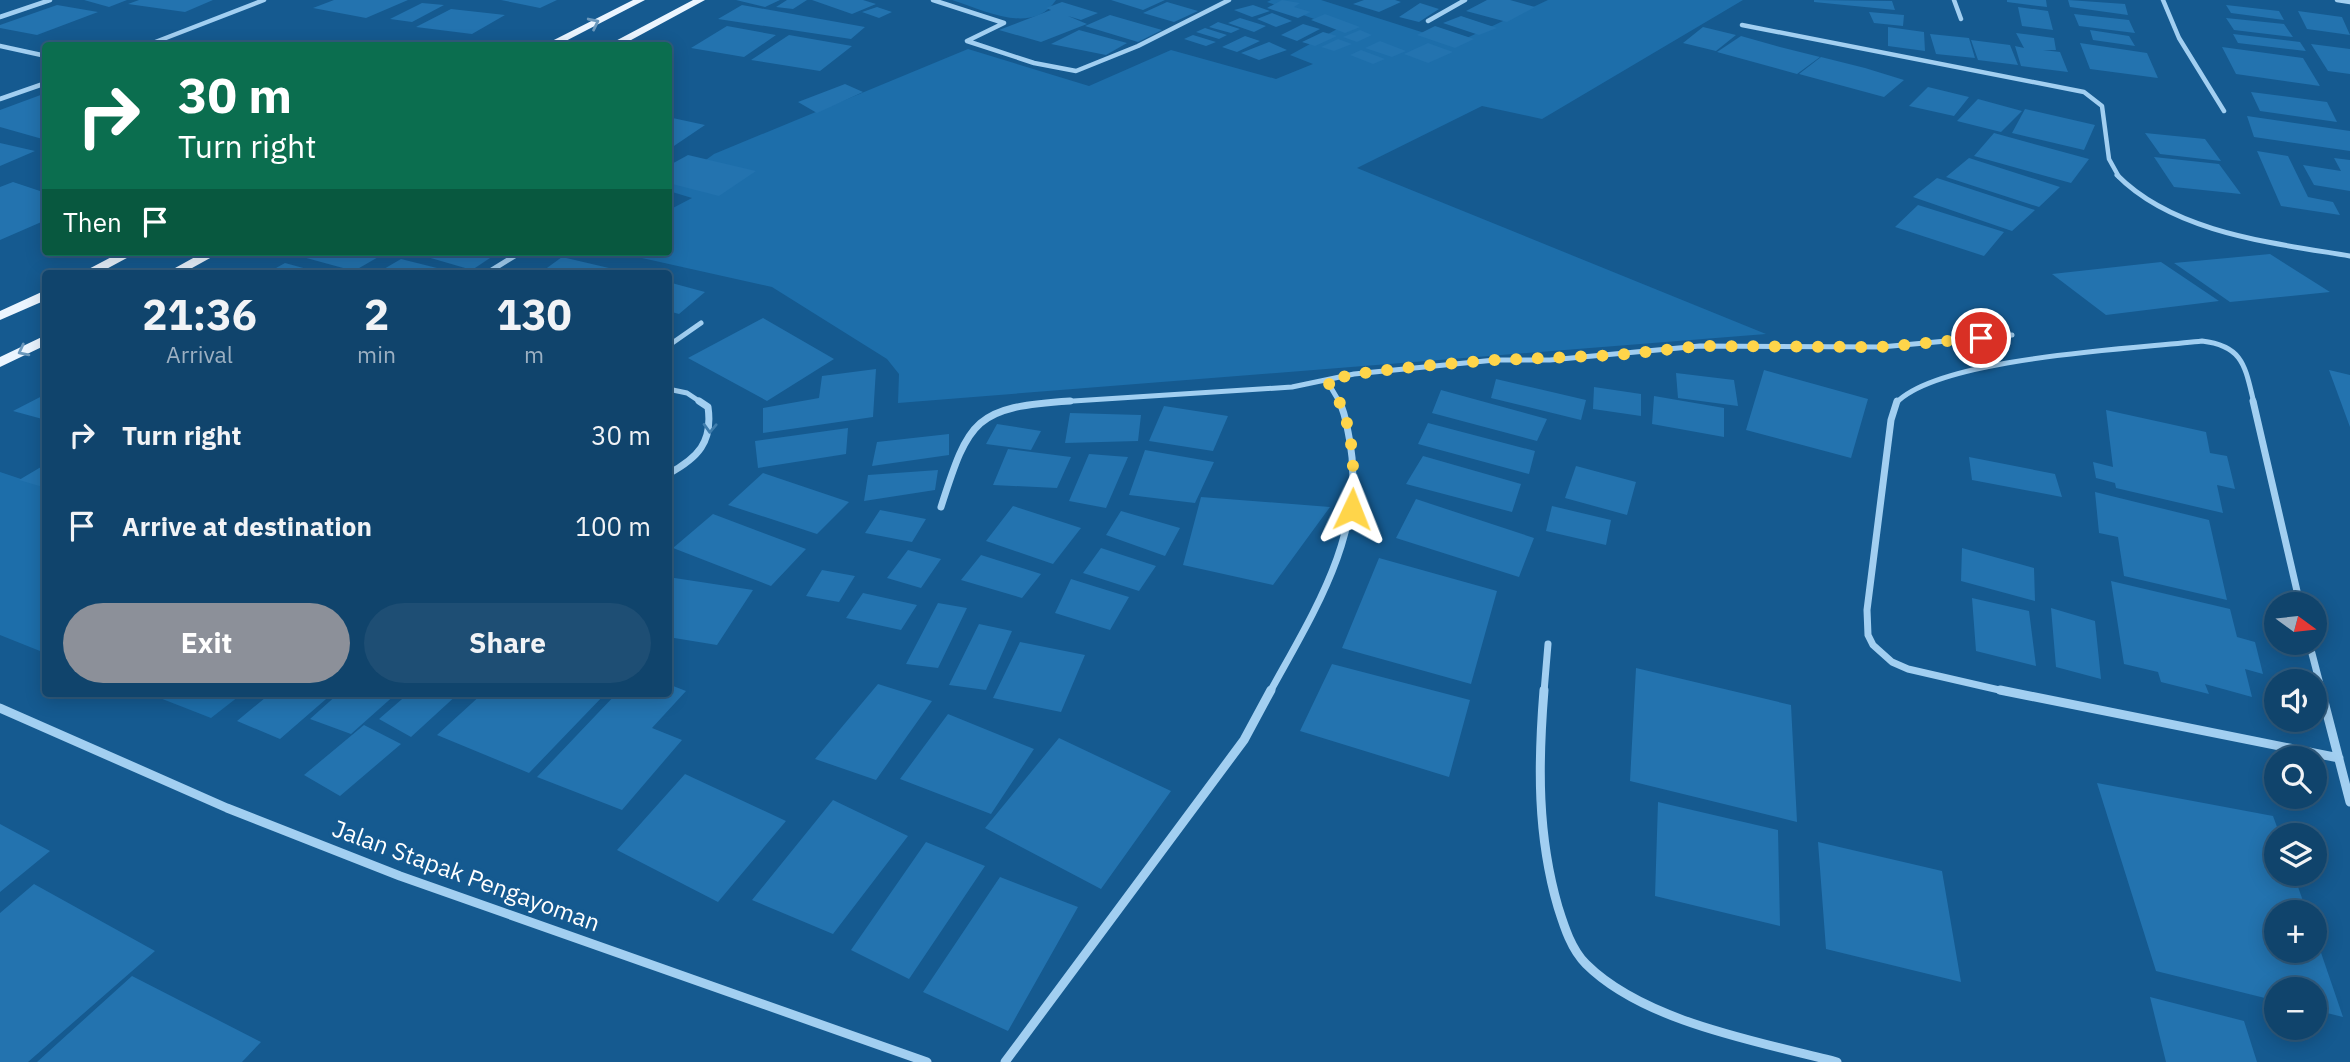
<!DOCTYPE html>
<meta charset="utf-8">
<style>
body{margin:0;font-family:"IBM Plex Sans",sans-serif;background:#1e4e74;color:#f1f3f6;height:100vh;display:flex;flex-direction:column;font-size:26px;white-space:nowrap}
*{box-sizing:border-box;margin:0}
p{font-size:23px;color:#9cb0c2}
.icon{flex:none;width:38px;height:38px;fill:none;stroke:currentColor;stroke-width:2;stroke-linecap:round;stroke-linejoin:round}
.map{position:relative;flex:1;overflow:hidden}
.sheet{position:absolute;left:42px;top:270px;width:630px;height:427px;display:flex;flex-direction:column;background:#10446c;border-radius:7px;box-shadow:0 4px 18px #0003,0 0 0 2px #305c7f}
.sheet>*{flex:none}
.guide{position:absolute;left:42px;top:42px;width:630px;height:214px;border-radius:7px;box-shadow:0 4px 18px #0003,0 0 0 2px #305c7f;background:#0b6e4f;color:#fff;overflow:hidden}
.needle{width:46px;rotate:105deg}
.fabs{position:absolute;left:2264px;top:592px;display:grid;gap:14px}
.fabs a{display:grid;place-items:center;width:63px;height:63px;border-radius:50%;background:#10446c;box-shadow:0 4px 18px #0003,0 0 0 2px #305c7f;font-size:35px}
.pin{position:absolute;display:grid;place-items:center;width:60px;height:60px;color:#fff;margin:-30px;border:4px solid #fff;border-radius:50%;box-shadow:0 2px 7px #0007}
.me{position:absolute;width:77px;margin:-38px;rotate:2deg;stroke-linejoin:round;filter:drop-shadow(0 0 5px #0008)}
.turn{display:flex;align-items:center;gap:24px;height:147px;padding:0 21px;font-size:32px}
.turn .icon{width:91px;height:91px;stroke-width:2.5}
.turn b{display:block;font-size:49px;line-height:60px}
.then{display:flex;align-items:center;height:66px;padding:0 21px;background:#0003;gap:14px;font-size:26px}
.eta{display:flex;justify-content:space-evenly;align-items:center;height:119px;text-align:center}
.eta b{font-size:42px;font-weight:800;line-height:49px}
.button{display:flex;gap:14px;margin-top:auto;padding:14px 21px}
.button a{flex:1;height:80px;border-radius:42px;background:#8c9099;color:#fff;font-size:28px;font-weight:800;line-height:80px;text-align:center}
.button a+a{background:#1e4e74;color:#f1f3f6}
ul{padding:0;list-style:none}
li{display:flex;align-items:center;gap:21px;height:91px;padding:0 21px}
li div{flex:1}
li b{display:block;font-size:26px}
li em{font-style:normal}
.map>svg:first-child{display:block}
.green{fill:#1d6eaa}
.building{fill:#2373af}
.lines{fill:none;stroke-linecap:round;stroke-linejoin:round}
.street-far3{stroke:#a2cff1;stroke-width:4.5}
.street-far2{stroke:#a2cff1;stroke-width:5}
.street-far1{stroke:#a2cff1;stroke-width:7}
.street{stroke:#a2cff1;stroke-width:9}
.primary{fill:#ebf5ff;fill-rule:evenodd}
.oneway{stroke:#6b98bc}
.oneway2{stroke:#3f7dad}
.route{stroke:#ffd54a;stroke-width:12;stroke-dasharray:0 21.6}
.labels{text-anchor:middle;stroke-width:7;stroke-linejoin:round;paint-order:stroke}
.near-street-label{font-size:24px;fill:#fff;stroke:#155a90}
</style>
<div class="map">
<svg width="2350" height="1062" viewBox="0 0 2350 1062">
<rect width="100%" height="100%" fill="#155a90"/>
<!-- green -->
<path class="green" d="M952,0H1056C1032,36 984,10 952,0Z
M1271,0H1321L1456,43L1548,0H1743L1542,119L1482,106L1357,168L1766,334L898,403L899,374L887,359L772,287L615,252H668L669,210L692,198L669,191V187L714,154L968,49L1089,86L1171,50L1276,79L1313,64L1290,55L1339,28L1267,2Z
M0,472L45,487V653L0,635Z
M147,693H243L211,718Z"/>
<!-- building -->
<path class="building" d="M84,0H127L109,7Z
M139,0H213L185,12L128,4Z
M334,0H408L366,18L313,8Z
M501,0H557L540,8Z
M736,0H780L765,7Z
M787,0H807L793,9L776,7Z
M812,0H863L876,4L852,14Z
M1111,0H1165L1143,10Z
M1282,0L1300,3L1294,7L1311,12L1298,18L1267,8Z
M1364,0H1395L1401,2L1379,12L1353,4Z
M1487,0H1510L1535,7L1507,22L1466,11Z
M1814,0L1892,1L1895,10L1814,2Z
M2007,0H2046L2047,7L2007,2Z
M2068,0L2125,4L2128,15L2070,7Z
M1062,2L1098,13L1081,20L1068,16L1087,24L1041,42L999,30L1051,10L1046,8Z
M1167,2L1198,11L1174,22L1143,13Z
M422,3L444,5L412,22L390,19Z
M1420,3L1439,9L1419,22L1399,17Z
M57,5L98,12L37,35L0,28V25Z
M742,5L865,27L851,39L718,19Z
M1253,5L1270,11L1252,17L1234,10Z
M2226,5L2279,11L2284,20L2231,13Z
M877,7L892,12L879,18L862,12Z
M2018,7L2048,11L2053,30L2022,26Z
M451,9L505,15L472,34L416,27Z
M2298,11L2342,17L2350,35L2307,29Z
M1869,12L1904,15L1903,26L1874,23Z
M1272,13L1292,21L1276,27L1257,19Z
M1325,14L1360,27L1345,33L1311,20Z
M2074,14L2129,20L2135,33L2079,26Z
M1110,15L1162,30L1138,42L1085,26Z
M1461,16L1497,28L1479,35L1443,23Z
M1240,18L1266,26L1254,32L1228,23Z
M2226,18L2284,24L2293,37L2234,30Z
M1218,22L1240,29L1231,33L1209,27Z
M1303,24L1320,29L1297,41L1281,35Z
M727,26L776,35L744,57L691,48Z
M1435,26L1474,39L1455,48L1417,35Z
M1703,27L1736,35L1716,51L1683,43Z
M1888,27L1924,32L1925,51L1888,46Z
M1205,28L1227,35L1219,39L1196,32Z
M1079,30L1127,43L1106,55L1051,44Z
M1360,30L1372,35L1357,42L1343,37Z
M2090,30L2129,36L2135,46L2093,40Z
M1323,32L1337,36L1315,46L1302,42Z
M2016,33L2054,38L2056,50H2043L2060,52L2068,72L2021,66L2015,46L2024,48Z
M1930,34L1969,38L1975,58L1936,54Z
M2233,34L2300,42L2306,51L2238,43Z
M789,35L852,46L820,71L751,60Z
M1193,35L1216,42L1206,46L1184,39Z
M1245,36L1260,41L1237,52L1222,47Z
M1741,36L1780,47L1820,57L1797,74L1717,52Z
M1338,39L1352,44L1334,51L1321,47Z
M1971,40L2010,45L2018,65L1978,60Z
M1380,41L1406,51L1392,57L1365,48Z
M1269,42L1287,50L1259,60L1241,53Z
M1428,43L1453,52L1428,63L1404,54Z
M2080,43L2147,53L2158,78L2090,69Z
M2311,44L2350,49V74L2328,71Z
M2222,47L2303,58L2320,86L2236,74Z
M1361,50L1385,59L1373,64L1350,55Z
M1821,57L1865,68L1904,80L1884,97L1799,74Z
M845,84L863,92L817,113L798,102Z
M1928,87L1969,97L1954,116L1909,106Z
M2251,92L2327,102L2337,122L2260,111Z
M46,93V140L0,127V110Z
M1978,99L2022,111L2001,132L1957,121Z
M2025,109L2095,125L2084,150L2012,133Z
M2247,116L2350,131V151L2254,137Z
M668,117L705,125L668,150Z
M1994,133L2089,159L2071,183L1974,156Z
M2145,133L2205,139L2221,161L2160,154Z
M0,143L35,151L0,166Z
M2257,151L2288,156L2308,197L2333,202L2340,215L2281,206Z
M688,155L756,171L719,196L668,183V166Z
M2154,157L2219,164L2241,194L2174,187Z
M1969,158L2060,187L2039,207L1946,177Z
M2334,158L2350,160V191L2314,185L2303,165L2341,171Z
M1937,178L2035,210L2012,231L1913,197Z
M13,182L46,193V220L0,240V187Z
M1918,205L2004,232L1984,256L1895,227Z
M307,252H387L354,271L299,256Z
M410,252H499L472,270Z
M2270,254L2330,292L2230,302L2174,263Z
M562,257L626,272V273H540Z
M401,259L453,272V273H377Z
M2161,262L2219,301L2106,315L2052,274Z
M285,263L318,272V273H267Z
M668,282L705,292L679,314L668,311Z
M763,318L834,359L767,401L688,358Z
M876,369L873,417L763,433V408L819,398L822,376Z
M1764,370L1868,399L1851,458L1746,430Z
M2329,370L2350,375V427Z
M1676,373L1734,380L1738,406L1678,398Z
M1496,379L1586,400L1581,420L1491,398Z
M1594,387L1641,394V416L1593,409Z
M1441,390L1547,419L1537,441L1432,413Z
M46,394V420L13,411Z
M1654,396L1724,408V437L1652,424Z
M1164,406L1228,416L1213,451L1149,441Z
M2106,410L2206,432L2210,453L2227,456L2235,489L2217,485L2223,513L2116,488L2115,483L2096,478L2093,462L2113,467Z
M1070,413L1141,415L1138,441L1065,443Z
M1428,423L1535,451L1529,474L1418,444Z
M997,424L1041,431L1031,450L986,444Z
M848,428L846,454L758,468L755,441Z
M949,434V455L872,466L877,442Z
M1008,449L1071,457L1057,488L993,485Z
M1145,450L1214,462L1195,503L1129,495Z
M1089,454L1128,457L1106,508L1069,501Z
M1423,456L1521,484L1512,512L1406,484Z
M1969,457L2055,474L2062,497L1972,480Z
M46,464V488L19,480Z
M1576,466L1636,482L1627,515L1565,498Z
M938,470L935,490L864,501L868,475Z
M763,473L849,502L817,534L728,505Z
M2095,492L2209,520L2227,600L2124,576L2118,537L2099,533Z
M1201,497L1330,507L1273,585L1183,565Z
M1416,499L1534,538L1519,577L1396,538Z
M1013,506L1081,528L1053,564L986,541Z
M1552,506L1611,520L1606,545L1546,531Z
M880,510L926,519L912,542L865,533Z
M1121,511L1180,528L1165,556L1106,535Z
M713,514L806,549L771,586L673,548Z
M1101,548L1156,566L1139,591L1083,573Z
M1962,548L2034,568L2035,601L1961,581Z
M908,550L941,559L921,588L887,578Z
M981,555L1041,574L1022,598L961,580Z
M1379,558L1497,591L1471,684L1342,648Z
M822,570L855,576L839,602L806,596Z
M668,577L753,590L717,645L668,637Z
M1071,579L1129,597L1110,630L1055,613Z
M2111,581L2230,609L2237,637L2255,642L2263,674L2245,669L2252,697L2205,684L2209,694L2161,682L2158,672L2124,664Z
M863,593L917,605L901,630L846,618Z
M1972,598L2029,611L2036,666L1976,651Z
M938,603L967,608L938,668L906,664Z
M2051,608L2095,621L2101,679L2056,667Z
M979,624L1012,631L986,690L949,685Z
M1020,642L1085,655L1061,712L993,698Z
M1332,664L1470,700L1449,777L1300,731Z
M1636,668L1791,705L1797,822L1630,781Z
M668,684L686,691L652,728L682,740L622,810L537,777L617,693H668Z
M878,684L932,701L876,780L815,759Z
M271,693H333L280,739L237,721Z
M339,693H397L351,734L310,719Z
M409,693H459L411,737L379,719Z
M483,693H606L529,773L437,735Z
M948,714L1034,749L991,814L900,779Z
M364,725L401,744L340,796L304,775Z
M1059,738L1171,791L1101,889L985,828Z
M685,774L786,821L718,902L617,850Z
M2097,783L2273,816L2280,835H2277V873H2293L2307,912H2277V950H2315L2316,938L2343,1017L2315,1010V989H2277V1001L2156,971Z
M833,800L908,836L833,934L752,900Z
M1658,802L1778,830L1780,926L1655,896Z
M0,824L50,851L0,892Z
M926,842L985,866L909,979L851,950Z
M1818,842L1942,871L1961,982L1826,949Z
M1000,877L1078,907L1008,1031L923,992Z
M34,884L155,951L28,1062H0V913Z
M132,976L261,1042L242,1062H37Z
M2150,997L2244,1021L2257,1062H2166Z"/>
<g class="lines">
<!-- street-far3 -->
<path class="street-far3" d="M933,0L1004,23L967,41L1034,63L1076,71L1138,46L1229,0
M1954,0L1961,19
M2163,0L2179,38L2224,111
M2337,0L2350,2
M0,17L50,0
M1428,21L1465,0
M1742,25L2084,92L2102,106L2109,159L2119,177
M0,46L46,56
M145,46L264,0
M0,99L46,83"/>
<!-- street-far2 -->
<path class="street-far2" d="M2117,175C2174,233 2273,243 2350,256
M487,273L521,252
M668,346L701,323
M1327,381L1340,403
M668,389L687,393L702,403
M1042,403L1292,387L1354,374L1495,360H1550L1700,346L1881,347L2012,335
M1896,403C1940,357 2135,349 2202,341C2244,346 2245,367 2254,403"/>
<!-- street-far1 -->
<path class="street-far1" d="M1897,401L1891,420L1867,610L1868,635L1873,645L1892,662L1908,669L2008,692
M2253,401L2300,604
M668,474C698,458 713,442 708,407L699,401
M941,507C969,419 975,407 1070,401
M2309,642L2322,692
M1270,692C1312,615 1366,533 1350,442C1347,428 1346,414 1339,401
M1544,692L1548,644"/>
<!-- street -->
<path class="street" d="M1544,690C1538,764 1537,835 1558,907C1564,926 1571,949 1586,964C1644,1022 1760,1042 1837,1062
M2000,690L2339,758
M2321,690L2350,802
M0,708L227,808L400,876L927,1062
M1005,1062L1244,740L1271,690"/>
<!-- primary -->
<path class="primary" d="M633,0H645L556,46H542Z
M693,0H705L620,46H606Z
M121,252H138L99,273H81Z
M204,252H221L183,273H166Z
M46,290V300L0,320V311Z
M46,335V345L0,367V357Z"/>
</g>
<!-- one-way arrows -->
<defs><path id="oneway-chevron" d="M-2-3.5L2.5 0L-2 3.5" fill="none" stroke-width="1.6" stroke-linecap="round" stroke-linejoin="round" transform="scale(1.75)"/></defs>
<g class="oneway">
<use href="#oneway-chevron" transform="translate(594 23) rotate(-26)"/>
<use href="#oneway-chevron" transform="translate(23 351) rotate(153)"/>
</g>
<use class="oneway2" href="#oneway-chevron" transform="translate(710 428) rotate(92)"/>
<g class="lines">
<!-- route -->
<path class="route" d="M1352,509C1355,465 1354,417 1327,381L1354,374L1422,366L1495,360L1618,355L1700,346L1881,347L1981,338"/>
</g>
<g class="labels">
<!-- near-street labels -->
<g class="near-street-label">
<text transform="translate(466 876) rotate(20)" y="8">Jalan Stapak Pengayoman</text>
</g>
</g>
</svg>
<div class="fabs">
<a><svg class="needle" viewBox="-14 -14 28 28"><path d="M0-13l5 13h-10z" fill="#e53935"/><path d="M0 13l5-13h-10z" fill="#9cb0c2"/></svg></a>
<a><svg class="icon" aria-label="sound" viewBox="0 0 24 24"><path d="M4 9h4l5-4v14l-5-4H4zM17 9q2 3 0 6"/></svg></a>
<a><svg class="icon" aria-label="search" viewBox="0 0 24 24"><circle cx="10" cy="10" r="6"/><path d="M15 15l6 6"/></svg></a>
<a><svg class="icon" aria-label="layers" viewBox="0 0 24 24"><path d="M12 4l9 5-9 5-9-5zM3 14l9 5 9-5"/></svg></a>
<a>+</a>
<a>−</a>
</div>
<div class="pin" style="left:1981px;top:338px;background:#d93025"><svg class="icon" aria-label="arrive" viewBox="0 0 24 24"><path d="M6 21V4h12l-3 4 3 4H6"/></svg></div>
<svg class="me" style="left:1352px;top:509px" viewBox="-20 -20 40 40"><path d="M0-17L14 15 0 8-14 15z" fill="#ffd54a" stroke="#fff" stroke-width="4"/></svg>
<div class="guide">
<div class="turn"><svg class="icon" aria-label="right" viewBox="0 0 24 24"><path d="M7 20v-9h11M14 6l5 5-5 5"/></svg><div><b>30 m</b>Turn right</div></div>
<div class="then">Then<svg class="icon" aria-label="arrive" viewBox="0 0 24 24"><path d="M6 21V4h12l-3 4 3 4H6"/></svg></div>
</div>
<section class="sheet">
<div class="eta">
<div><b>21:36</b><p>Arrival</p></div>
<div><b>2</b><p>min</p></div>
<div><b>130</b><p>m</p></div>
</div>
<ul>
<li><svg class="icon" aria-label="right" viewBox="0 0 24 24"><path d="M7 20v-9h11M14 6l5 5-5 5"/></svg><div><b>Turn right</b></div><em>30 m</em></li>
<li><svg class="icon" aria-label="arrive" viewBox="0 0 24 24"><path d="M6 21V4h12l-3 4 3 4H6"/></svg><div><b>Arrive at destination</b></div><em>100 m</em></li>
</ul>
<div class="button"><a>Exit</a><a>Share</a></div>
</section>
</div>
